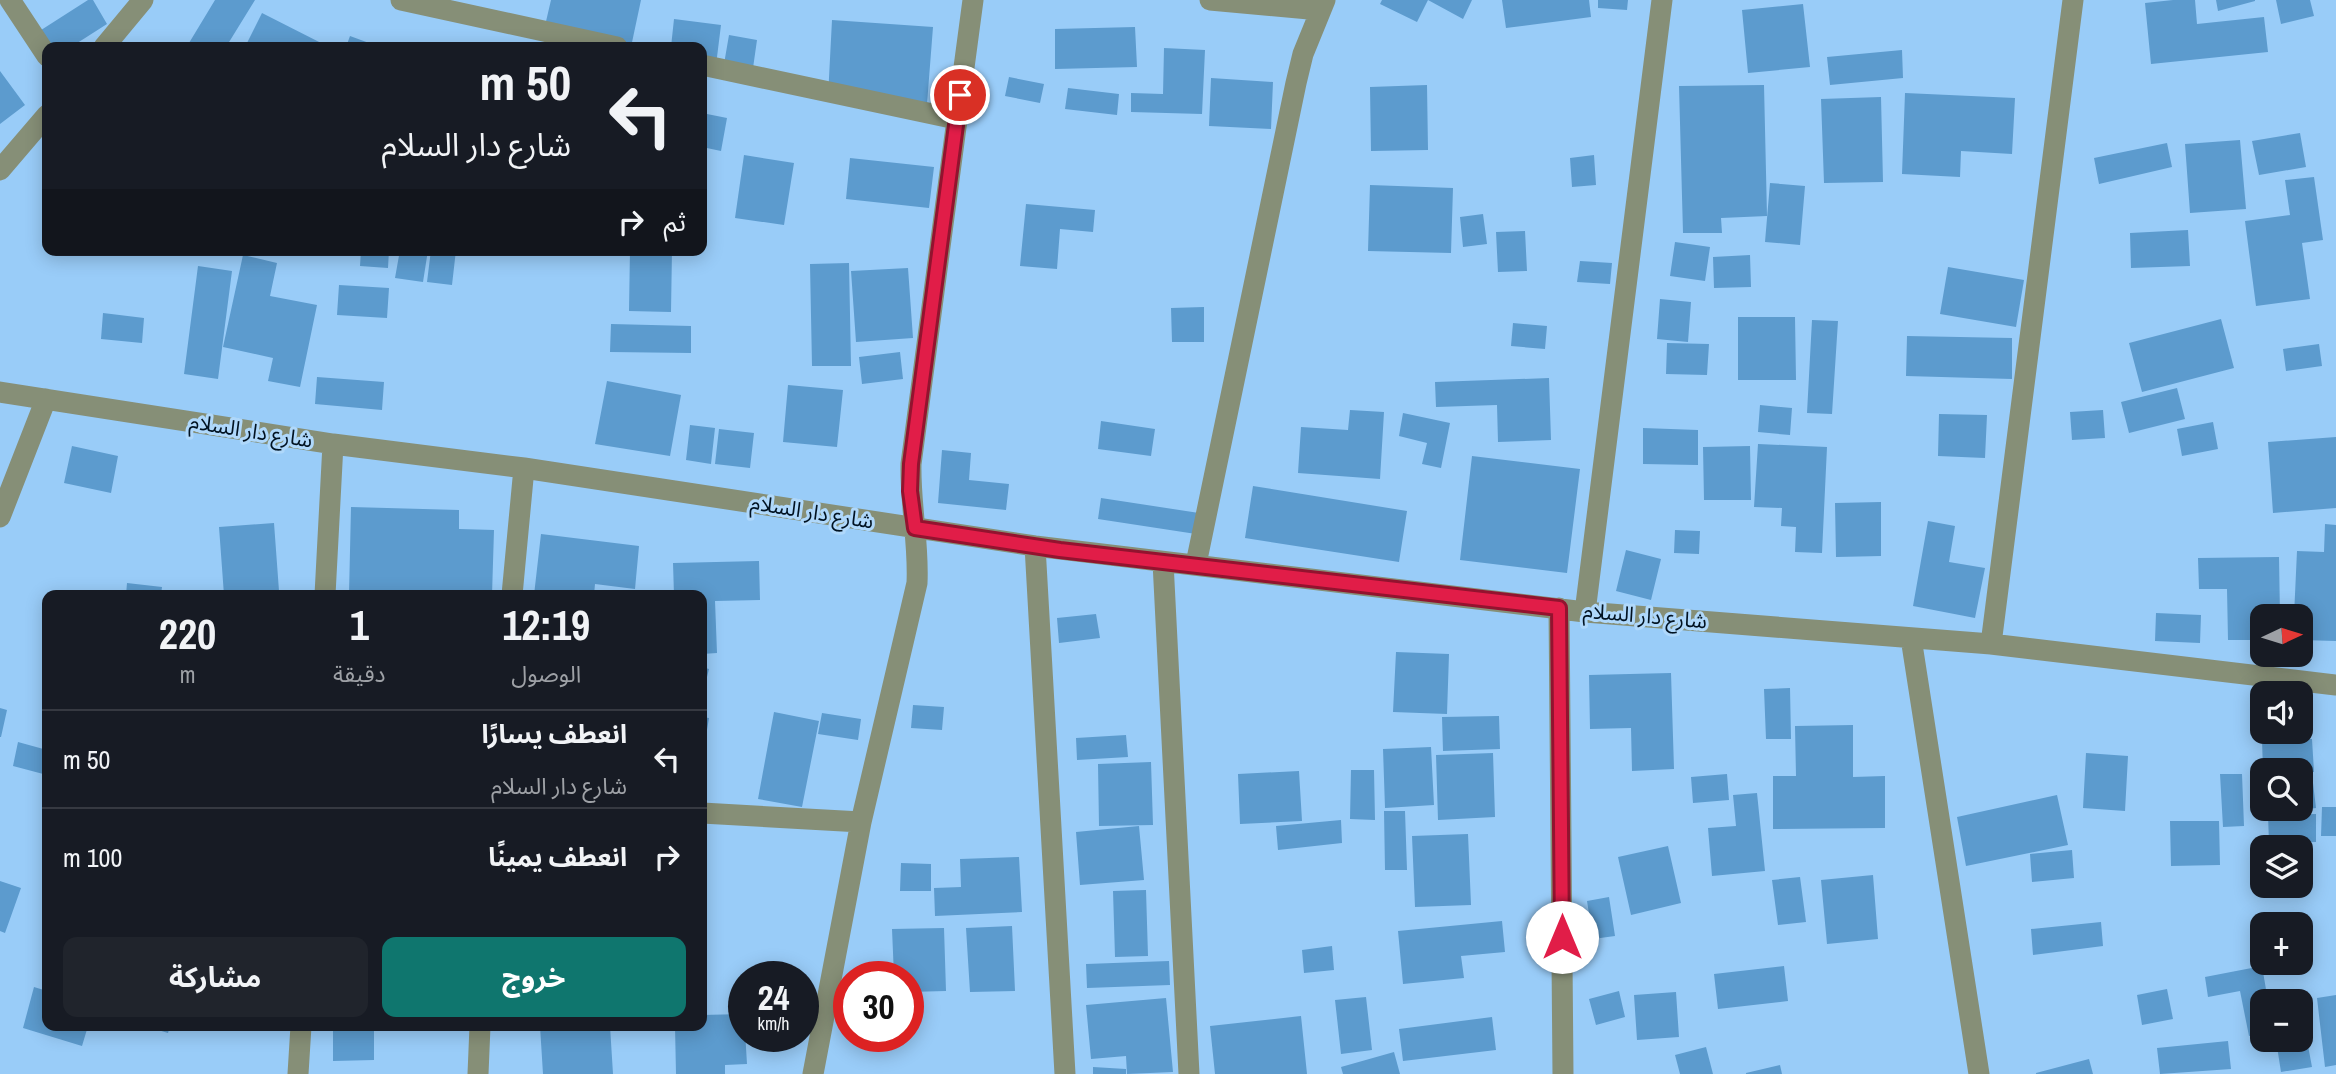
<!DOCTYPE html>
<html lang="ar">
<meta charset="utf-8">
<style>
body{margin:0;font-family:"Archivo Narrow","Noto Sans Arabic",sans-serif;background:#20242c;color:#f1f3f6;direction:rtl;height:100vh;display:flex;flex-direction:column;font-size:26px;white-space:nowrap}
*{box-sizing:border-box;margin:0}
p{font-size:23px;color:#9ea1a6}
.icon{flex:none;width:38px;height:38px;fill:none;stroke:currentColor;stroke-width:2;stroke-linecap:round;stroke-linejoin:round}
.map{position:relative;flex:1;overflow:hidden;direction:ltr}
.sheet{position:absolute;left:42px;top:590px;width:665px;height:441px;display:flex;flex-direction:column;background:#171b24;border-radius:14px;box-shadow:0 4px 18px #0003;direction:rtl}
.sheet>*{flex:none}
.banner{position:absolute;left:42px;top:42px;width:665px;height:214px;border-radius:14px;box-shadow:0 4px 18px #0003;direction:rtl;background:#171b24;color:#f1f3f6;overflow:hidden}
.needle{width:46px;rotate:86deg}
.buttons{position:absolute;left:2250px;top:604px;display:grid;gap:14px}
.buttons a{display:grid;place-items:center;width:63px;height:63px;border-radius:14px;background:#171b24;box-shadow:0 4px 18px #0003;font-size:35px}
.speed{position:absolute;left:728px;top:961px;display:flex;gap:14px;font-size:35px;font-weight:700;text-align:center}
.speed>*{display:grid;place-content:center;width:91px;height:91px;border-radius:50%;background:#171b24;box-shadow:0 4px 18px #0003;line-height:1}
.speed small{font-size:18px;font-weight:400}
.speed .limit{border:10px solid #d22;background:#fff;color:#111}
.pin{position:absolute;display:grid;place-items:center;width:60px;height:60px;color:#fff;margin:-30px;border:4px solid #fff;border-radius:50%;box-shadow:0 2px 7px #0007}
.me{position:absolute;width:77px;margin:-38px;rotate:0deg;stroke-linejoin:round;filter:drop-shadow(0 0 5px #0008)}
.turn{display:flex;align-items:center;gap:24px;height:147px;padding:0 21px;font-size:32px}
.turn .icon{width:91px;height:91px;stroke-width:2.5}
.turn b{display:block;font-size:49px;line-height:60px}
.then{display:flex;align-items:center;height:66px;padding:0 21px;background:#0003;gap:14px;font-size:26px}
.eta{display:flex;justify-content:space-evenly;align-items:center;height:119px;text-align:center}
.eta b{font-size:42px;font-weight:700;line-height:49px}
.cta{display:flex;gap:14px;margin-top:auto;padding:14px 21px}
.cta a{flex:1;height:80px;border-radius:14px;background:#0f766e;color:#fff;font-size:28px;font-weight:700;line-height:80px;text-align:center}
.cta a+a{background:#20242c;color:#f1f3f6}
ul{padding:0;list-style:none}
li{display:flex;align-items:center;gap:21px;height:98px;padding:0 21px;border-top:2px solid #363941}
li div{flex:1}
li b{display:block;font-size:26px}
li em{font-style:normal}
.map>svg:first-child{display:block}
.building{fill:#5c9bce}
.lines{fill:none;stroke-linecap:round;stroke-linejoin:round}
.minor{stroke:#868f77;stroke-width:21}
.route-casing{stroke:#92132f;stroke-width:18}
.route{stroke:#e11d48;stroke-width:12}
.labels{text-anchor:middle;stroke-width:6;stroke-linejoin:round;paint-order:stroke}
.street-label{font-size:21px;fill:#011221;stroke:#afd8fb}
</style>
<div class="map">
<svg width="2336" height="1074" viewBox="0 0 2336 1074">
<rect width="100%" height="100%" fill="#99ccf8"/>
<!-- building -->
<path class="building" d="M88,0H93L107,24L71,47H48L38,32Z
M215,0H255L226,47H195L189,43Z
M551,0H641L631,47L544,30Z
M1382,0H1472L1463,19L1428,0L1417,22L1380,4Z
M1502,0H1589L1591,17L1506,28Z
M1598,0H1628L1627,10L1598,8Z
M2173,0H2195L2197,24L2264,17L2268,52L2151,64L2145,3Z
M2216,0H2255V1L2218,11Z
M2276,0H2310L2314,16L2281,24Z
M1803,4L1810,67L1748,73L1742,10Z
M262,13L329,47H245Z
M674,19L721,25L716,65L702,64V47H671Z
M832,20L933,27L927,104L828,97Z
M1135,27L1137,67L1055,69V29Z
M729,35L757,40L753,68L724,64Z
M350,36L380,47H346Z
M1164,48L1205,50L1202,114L1131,112V93L1163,94Z
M1902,50L1903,78L1830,85L1827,57Z
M0,71L25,105L0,124Z
M1009,77L1044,84L1040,103L1005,96Z
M1211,78L1273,82L1271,129L1209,126Z
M1427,85L1428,150L1371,151L1370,87Z
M1764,85L1767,216L1721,218L1722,233H1683L1679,86Z
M1068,88L1119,94L1117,115L1065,109Z
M1905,93L2015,98L2012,154L1961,151L1960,177L1902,174Z
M1881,97L1883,182L1824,183L1821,99Z
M702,113L727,118L721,151L702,147Z
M2300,133L2306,167L2259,175L2252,141Z
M2240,140L2246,209L2190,213L2185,144Z
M2167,143L2172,167L2099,184L2094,158Z
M744,155L794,163L784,225L735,218Z
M1594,155L1596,185L1572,187L1570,158Z
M850,158L934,167L929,208L846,199Z
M2314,177L2323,240L2302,243L2310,299L2256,306L2245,221L2290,215L2285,180Z
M1770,183L1805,186L1800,245L1765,242Z
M1370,185L1453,188L1451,253L1368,251Z
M1026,204L1095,210L1093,232L1060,229L1057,269L1020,266Z
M1483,214L1487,244L1463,247L1460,217Z
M2188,230L2190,266L2131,268L2130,233Z
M1525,231L1527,271L1498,272L1496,232Z
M1675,242L1710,247L1705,281L1670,276Z
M361,250H389L388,268L360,266Z
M400,250H428L423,282L395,278Z
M431,250H456L452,285L427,282Z
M630,250H672L671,312L629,311Z
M243,255L277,263L270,296L317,305L300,387L268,381L273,358L223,347Z
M1750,255L1751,287L1714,288L1713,257Z
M1580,261L1612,263L1610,284L1577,282Z
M849,263L851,366H812L810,264Z
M198,266L232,271L218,379L184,374Z
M1948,267L2024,280L2016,327L1940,314Z
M908,268L913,338L856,342L851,271Z
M339,285L389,288L387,318L337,315Z
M1660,299L1691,302L1688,342L1657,339Z
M1204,307V342H1172L1171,308Z
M103,313L144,318L142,343L101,339Z
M1738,317H1795L1796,380H1738Z
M2221,319L2234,368L2142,392L2129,343Z
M1812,320L1838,321L1832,414L1807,413Z
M1513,323L1547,326L1545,349L1511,346Z
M611,324L691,326V353L610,352Z
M1907,336L2012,338V379L1906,376Z
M1667,343L1709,344L1707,375L1666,374Z
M2319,344L2322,366L2286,371L2283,349Z
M900,352L903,379L862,384L859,357Z
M317,377L384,382L382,410L315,404Z
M1549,378L1551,440L1498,442L1497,405L1436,407L1435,382Z
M607,381L681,395L670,456L595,444Z
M788,385L843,390L837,447L783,442Z
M2177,388L2185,419L2129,433L2121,402Z
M1760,405L1792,408L1790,435L1758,432Z
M1350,410L1384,412L1380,479L1298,473L1301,427L1348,430Z
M2103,410L2105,438L2072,440L2070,412Z
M1403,413L1450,423L1441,468L1422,464L1427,443L1399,436Z
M1939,414L1987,415L1985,458L1938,456Z
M1101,421L1155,429L1151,456L1098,449Z
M2213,422L2218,449L2182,456L2177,429Z
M690,425L715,428L711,464L686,460Z
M1643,428L1698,430V465L1643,464Z
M719,429L754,433L750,468L715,464Z
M2336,437V508L2273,513L2268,442Z
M1758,444L1827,447L1822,553L1795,552L1796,527L1781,526L1782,508L1754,507Z
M72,446L118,456L111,493L64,483Z
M1750,446L1751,500H1704L1703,447Z
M942,450L971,453L969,480L1009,484L1006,510L938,503Z
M1472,456L1580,469L1567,573L1460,560Z
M1253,486L1407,511L1399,562L1245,538Z
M1101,498L1199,513L1196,534L1098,519Z
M1881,502V556L1836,557L1835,503Z
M351,507L459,510V529L494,530L492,595H349Z
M1928,521L1955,526L1949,562L1985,568L1975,618L1913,606Z
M274,523L279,591L224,595L219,527Z
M2325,524L2336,525V641L2301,640V616H2294L2297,551L2324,552Z
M1675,530L1700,531L1699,554L1674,553Z
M541,534L639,546L635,589L595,584L594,595H534Z
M1626,550L1661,559L1651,600L1616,591Z
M2279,557L2280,616H2263V640H2228L2227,589H2199L2198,558Z
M759,561L760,600L715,601L717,653L702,654V595H674L673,563Z
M127,583L162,587L161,595H126Z
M2156,613L2201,615L2200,643L2155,641Z
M1096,614L1100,638L1059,643L1057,618Z
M1396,652L1449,654L1447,714L1393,712Z
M702,667L709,669L703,693H702Z
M1671,673L1674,769L1632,771L1631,728L1590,729L1589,675Z
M1790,688L1791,739H1766L1764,689Z
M913,705L944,707L942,730L911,728Z
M0,708L7,710L1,737H0Z
M774,712L819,721L802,807L758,799Z
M822,713L861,719L858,740L818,734Z
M1499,716L1500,749L1443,751L1442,717Z
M702,717L709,718L703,754H702Z
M1853,725V777L1885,776V828L1773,829V776H1796L1795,726Z
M1126,735L1128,757L1077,760L1076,738Z
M2312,739L2314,772L2263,770L2262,740Z
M18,742L47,750V775L13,766Z
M1431,747L1434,805L1385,808L1383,749Z
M1493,753L1495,817L1438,820L1436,755Z
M2086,753L2128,756L2125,811L2083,808Z
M1151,762L1153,825L1099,826L1098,764Z
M1351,770H1374L1375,820L1350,819Z
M1299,771L1302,821L1240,824L1238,774Z
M1727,774L1729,800L1693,803L1691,777Z
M2220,774H2242L2244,826L2223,827Z
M2313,783L2316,808L2301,810V784Z
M1757,793L1765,871L1712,876L1708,828L1736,826L1733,795Z
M2057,795L2068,845L1966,866L1957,817Z
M2322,807H2336V836H2321Z
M1384,811H1405L1407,870H1385Z
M2316,814V842L2269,843L2268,815Z
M1341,820L1342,843L1278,850L1276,826Z
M2170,821H2219L2220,865L2171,866Z
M1139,826L1144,880L1080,885L1076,832Z
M1468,834L1471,905L1415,907L1412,836Z
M1668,846L1681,903L1631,915L1618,857Z
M2072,850L2074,878L2032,882L2030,854Z
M1019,857L1022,912L935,916L934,888L961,887L960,859Z
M901,863L931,864V891H900Z
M1873,875L1878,939L1827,944L1821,880Z
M1800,877L1806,922L1778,925L1772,880Z
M0,881L21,888L5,933L0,931Z
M1146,890L1148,956L1115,957L1113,891Z
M1609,897L1615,936L1593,939L1587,901Z
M1502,921L1505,952L1461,956L1464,978L1403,984L1398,931Z
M2101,922L2103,946L2033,955L2031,929Z
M1012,926L1015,991L970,992L966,928Z
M944,928L946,991L908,992V976H894L892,929Z
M1332,946L1334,970L1304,973L1302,950Z
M1169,961L1170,985L1087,988L1086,964Z
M1784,966L1788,1001L1718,1009L1714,974Z
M2262,966L2268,1001H2263V1034L2249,1036L2240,991L2208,997L2205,977Z
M34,987L47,991V1026H88L82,1046L23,1028Z
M2167,989L2173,1019L2142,1025L2137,995Z
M1619,991L1625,1017L1596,1025L1589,999Z
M1676,992L1679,1037L1637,1040L1634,995Z
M2336,995V1065L2325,1067L2317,998Z
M1366,997L1372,1050L1341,1054L1335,1000Z
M1166,998L1173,1072L1127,1074L1126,1056L1091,1059L1086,1005Z
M744,1014L747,1064L725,1065V1074H676L675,1026H702V1015Z
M1301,1016L1307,1074H1215L1210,1026Z
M1492,1017L1496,1050L1403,1061L1399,1029Z
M145,1026H170L168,1033Z
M333,1026H374V1060L333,1061Z
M540,1026H610L613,1074H543Z
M2301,1035H2306L2312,1067L2281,1072L2276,1040H2301Z
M2228,1041L2231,1069L2160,1074L2157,1048Z
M1706,1047L1713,1074H1680L1675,1055Z
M1394,1052L1400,1074H1343L1341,1067Z
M2089,1059L2093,1074H2036V1073Z
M1780,1065L1782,1074H1746V1073Z
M1093,1067L1126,1069V1074H1093Z"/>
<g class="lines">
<!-- minor -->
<path class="minor" d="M10,0L47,56
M401,0L617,47
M1210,0L1320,10
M104,47L143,0
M702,65L956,119
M0,170L47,115
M0,392L333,444L524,468L1035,546L1585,612L1991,644L2336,685
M0,517L46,399
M1035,546L1065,1074
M1163,562L1189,1074
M1196,564L1296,83L1303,54L1325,0
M325,595L333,444
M512,595L524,468
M1559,608L1563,1074
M1585,612L1662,0
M1911,638L1979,1074
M1991,644L2073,0
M702,813L861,822
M298,1074L301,1026
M478,1074L480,1026
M813,1074L861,822L917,583C919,543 910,504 911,464L973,0"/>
</g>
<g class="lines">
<defs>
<path id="route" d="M960,95L911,464L910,491L915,528L1060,550L1559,608L1562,937"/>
</defs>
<!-- route casing -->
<use href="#route" class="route-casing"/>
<!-- route -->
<use href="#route" class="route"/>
</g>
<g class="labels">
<!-- street labels -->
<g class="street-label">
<text transform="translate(251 431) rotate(9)" y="7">شارع دار السلام</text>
<text transform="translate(812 512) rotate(9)" y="7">شارع دار السلام</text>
<text transform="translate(1645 616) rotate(5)" y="7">شارع دار السلام</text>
</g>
</g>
</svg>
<div class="buttons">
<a><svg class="needle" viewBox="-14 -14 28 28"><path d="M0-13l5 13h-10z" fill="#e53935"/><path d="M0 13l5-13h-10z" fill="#9ea1a6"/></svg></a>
<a><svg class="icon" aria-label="sound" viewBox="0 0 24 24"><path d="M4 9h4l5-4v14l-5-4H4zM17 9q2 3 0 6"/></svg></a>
<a><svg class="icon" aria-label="search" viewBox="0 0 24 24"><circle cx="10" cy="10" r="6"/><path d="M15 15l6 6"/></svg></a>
<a><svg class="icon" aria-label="layers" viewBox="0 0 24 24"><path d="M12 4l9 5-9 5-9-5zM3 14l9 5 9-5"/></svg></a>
<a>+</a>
<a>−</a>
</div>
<div class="speed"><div>24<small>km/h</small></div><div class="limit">30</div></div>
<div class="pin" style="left:960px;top:95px;background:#d93025"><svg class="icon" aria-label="arrive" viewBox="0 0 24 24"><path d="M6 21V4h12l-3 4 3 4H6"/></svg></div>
<svg class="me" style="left:1562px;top:937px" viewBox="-20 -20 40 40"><circle r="19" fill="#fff"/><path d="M0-13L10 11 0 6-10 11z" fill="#e11d48"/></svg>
<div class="banner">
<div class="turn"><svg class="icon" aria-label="left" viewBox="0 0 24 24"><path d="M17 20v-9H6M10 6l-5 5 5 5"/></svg><div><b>50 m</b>شارع دار السلام</div></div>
<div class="then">ثم<svg class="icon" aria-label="right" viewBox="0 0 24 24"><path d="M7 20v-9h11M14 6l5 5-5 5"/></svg></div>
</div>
<section class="sheet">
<div class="eta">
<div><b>12:19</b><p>الوصول</p></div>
<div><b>1</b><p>دقيقة</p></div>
<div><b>220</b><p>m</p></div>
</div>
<ul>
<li><svg class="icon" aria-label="left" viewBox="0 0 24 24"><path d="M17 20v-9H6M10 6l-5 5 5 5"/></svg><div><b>انعطف يسارًا</b><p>شارع دار السلام</p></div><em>50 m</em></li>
<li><svg class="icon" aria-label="right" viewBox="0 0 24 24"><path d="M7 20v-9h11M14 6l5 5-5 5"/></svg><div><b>انعطف يمينًا</b></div><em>100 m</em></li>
</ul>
<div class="cta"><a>خروج</a><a>مشاركة</a></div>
</section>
</div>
